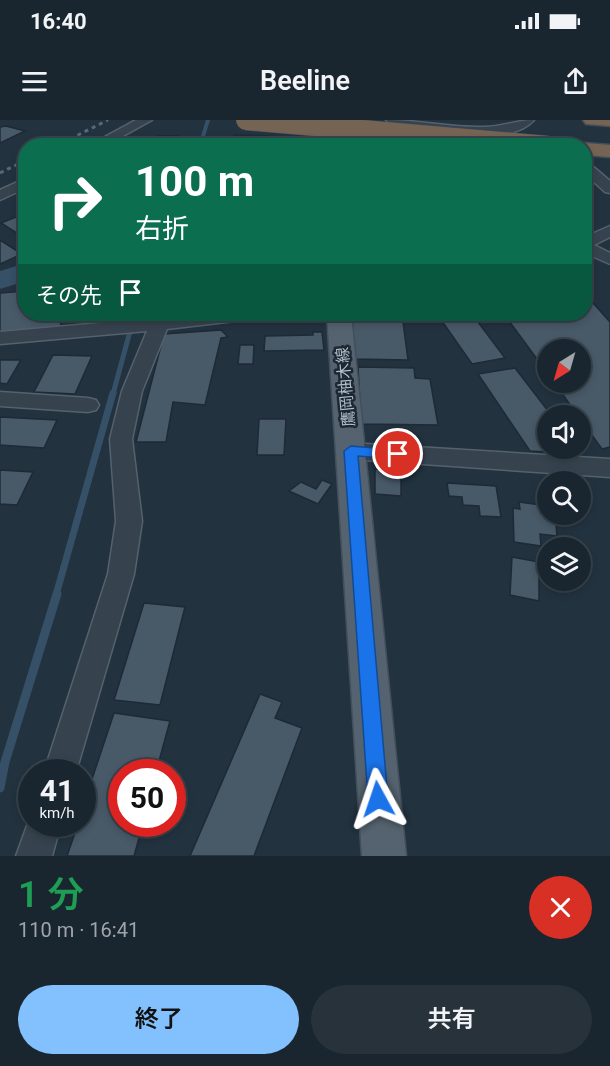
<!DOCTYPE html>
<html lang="ja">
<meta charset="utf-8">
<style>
body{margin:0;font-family:Roboto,"Noto Sans JP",sans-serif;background:#27323b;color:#f1f3f6;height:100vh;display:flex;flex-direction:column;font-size:22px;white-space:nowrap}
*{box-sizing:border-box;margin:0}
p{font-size:20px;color:#9fa5aa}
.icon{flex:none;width:33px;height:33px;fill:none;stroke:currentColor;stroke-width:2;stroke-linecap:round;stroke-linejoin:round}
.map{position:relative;height:736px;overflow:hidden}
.sheet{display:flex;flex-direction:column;background:#1a262f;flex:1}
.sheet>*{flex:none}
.guide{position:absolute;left:18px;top:18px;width:574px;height:183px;border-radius:24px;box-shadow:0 3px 9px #0003,0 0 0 2px #38434b;background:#0b6e4f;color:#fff;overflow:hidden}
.needle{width:39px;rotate:217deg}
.buttons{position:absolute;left:537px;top:219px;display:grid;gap:12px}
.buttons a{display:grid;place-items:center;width:54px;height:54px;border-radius:50%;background:#1a262f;box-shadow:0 3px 9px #0003,0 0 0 2px #38434b;font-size:30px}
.speed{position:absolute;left:18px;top:639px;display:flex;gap:12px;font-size:30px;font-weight:700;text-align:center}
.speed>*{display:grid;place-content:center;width:78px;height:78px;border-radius:50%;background:#1a262f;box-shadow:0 3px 9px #0003,0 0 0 2px #38434b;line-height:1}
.speed small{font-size:15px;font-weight:400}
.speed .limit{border:9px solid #d22;background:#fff;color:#111}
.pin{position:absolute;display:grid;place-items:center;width:51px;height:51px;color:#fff;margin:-26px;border:3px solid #fff;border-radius:50%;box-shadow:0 2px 6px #0007}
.me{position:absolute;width:66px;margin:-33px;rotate:355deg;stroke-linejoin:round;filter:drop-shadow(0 0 4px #0008)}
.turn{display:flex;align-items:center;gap:21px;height:126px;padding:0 18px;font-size:27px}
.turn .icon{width:78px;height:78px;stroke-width:2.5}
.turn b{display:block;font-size:42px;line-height:51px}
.then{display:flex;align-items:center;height:57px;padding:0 18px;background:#0003;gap:12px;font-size:22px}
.round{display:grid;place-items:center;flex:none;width:63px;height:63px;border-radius:32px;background:#27323b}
.summary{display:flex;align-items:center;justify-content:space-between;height:102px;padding:0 18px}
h1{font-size:36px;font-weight:600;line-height:45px;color:#1e9e55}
.primary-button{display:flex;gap:12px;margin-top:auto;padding:12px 18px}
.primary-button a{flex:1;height:69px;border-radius:36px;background:#83c1fe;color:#111;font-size:24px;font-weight:600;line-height:69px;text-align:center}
.primary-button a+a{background:#27323b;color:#f1f3f6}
.status{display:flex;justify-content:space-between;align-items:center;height:42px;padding:0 30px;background:#1a262f;direction:ltr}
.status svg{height:16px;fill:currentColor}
header{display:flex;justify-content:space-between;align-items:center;height:78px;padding:0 18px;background:#1a262f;font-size:27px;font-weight:600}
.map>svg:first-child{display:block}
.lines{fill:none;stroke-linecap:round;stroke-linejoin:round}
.stream-far3{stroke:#355067;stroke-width:4}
.stream-far2{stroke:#355067;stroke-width:5}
.stream-far1{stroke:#355067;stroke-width:7}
.stream{stroke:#355067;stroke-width:9}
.river{fill:#355067;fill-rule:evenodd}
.building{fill:#485968;stroke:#1e2a36;stroke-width:1.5}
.minor-casing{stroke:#55616d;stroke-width:3}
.major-casing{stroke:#434f5b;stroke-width:3}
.highway-casing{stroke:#424e5a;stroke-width:3}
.minor{fill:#36434f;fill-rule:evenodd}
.major{fill:#54636f;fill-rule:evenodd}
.highway{fill:#756453;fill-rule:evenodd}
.rail{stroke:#586876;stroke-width:3;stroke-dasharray:4 4;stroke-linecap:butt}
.highway-bridge-casing{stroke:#424e5a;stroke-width:21;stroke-linecap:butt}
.highway-bridge{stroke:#756453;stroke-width:20}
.route{fill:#1a73e8;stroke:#114b97;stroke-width:1.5}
.labels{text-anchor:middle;stroke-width:5;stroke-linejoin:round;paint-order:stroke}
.street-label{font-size:16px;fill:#b2beca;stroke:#1c2834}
</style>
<div class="status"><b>16:40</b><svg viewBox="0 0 49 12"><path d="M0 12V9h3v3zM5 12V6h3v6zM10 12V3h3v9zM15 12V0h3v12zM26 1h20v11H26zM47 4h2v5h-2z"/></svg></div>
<header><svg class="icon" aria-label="menu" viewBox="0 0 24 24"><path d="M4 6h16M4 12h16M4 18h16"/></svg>Beeline<svg class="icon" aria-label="share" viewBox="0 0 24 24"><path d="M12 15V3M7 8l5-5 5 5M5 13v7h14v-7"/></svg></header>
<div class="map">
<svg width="610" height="736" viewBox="0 0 610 736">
<rect width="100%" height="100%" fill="#22323f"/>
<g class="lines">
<!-- stream-far3 -->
<path class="stream-far3" d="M200,26L208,0"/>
<!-- stream-far2 -->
<path class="stream-far2" d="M113,274L129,215L138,194"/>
<!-- stream-far1 -->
<path class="stream-far1" d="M56,475L113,273"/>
<!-- stream -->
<path class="stream" d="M0,668L5,642L57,474"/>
<!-- river -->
<path class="river" d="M26,143V161L0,169V151Z"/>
</g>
<!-- building -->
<path class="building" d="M6,6L25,11L0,23V7Z
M234,15L286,17L284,26H230Z
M157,16H179L174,26H152Z
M21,95L26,97V119L1,103Z
M0,120L22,134L0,144Z
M26,171V194H63L59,211L0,215V173Z
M585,174L610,202V327L602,329L580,299V296H578L554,262H580V230H548V254L504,194H585Z
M352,194H402L408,240L354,239Z
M437,194H472L505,238L472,244Z
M221,210L228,217L221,218L205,285L173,282L166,322H136L164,214Z
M313,212H322L324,230L264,231L265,216L313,215Z
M240,225H254L253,244H238Z
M53,235L92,236L75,274L34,272Z
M0,240H21L7,264L0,263Z
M358,247L414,248L415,258L430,259L438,305L361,304Z
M515,248L552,296H548V328H577L581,334L530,331L478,254Z
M0,297L57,300L44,328L0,325Z
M259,299H286L284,335H257Z
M375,349L401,351V376L375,374Z
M0,350L33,352L17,385L0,384Z
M322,360L332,364L318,384L289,371L301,362L316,369Z
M447,363L496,366L501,397L480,396L479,386L463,385L462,377L449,376Z
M519,382L548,386V394H555L557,416L540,414L541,426L514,422L513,388L520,389Z
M512,437L539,442V481L510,475Z
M144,483L185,487L160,585L114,580Z
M260,574L282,582L275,598L302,608L254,736H190Z
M114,593L170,601L156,652H122V704H143L134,736H67L78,704H82V689Z"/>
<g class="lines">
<defs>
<path id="minor" d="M136,0H152L105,26H88Z
M386,0C419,0 451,8 484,7C502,7 517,0 534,0C511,26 447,13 417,8C407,6 393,6 386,0Z
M323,19L348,22L354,26H318L316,23L318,20Z
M585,43L590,44L610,61V73L605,72L585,54Z
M26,58V68L0,80V70Z
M610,106V117L594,125L610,133V144L585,133V117Z
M201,194H253L251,198L244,200L167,209L142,271L132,319L142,401L134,454L76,652H44L108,454L116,401L110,319L122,271L147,211L0,224V212Z
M0,272L88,278L96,280L99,285L96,290L88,292L0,286Z
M350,323L610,339V357L350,339L342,337L339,331L342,325Z
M32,692V704H61L52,736H16Z"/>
<path id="major" d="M313,0H329L331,26H315Z
M327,194H351L406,736H362Z"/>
<path id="highway" d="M583,0H610V6L586,4Z
M585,23L610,25V37L585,35V26H578Z"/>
</defs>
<!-- minor casing -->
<use href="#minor" class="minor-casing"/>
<!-- major casing -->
<use href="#major" class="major-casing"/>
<!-- highway casing -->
<use href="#highway" class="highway-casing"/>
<!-- minor -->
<use href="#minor" class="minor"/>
<!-- major -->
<use href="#major" class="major"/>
<!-- highway -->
<use href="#highway" class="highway"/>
<!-- rail -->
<path class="rail" d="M56,26L108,0
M0,53L26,40"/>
<defs>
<path id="highway-bridge" d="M246,0L548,26"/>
</defs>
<!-- highway-bridge casing -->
<use href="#highway-bridge" class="highway-bridge-casing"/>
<!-- highway-bridge -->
<use href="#highway-bridge" class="highway-bridge"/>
</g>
<!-- route -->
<path class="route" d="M351,326L398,330L404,334L398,339L358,336L388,679L385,686L378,689L371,686L368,679L344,331Z"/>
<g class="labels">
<!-- street labels -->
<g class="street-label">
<text transform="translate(345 267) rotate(-95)" y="6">鷹岡柚木線</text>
</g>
</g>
</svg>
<div class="buttons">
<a><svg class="needle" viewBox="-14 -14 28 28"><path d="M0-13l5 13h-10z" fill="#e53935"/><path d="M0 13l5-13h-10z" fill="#9fa5aa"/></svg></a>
<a><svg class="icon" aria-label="sound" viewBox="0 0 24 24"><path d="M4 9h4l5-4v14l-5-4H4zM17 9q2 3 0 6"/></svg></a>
<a><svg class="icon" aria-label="search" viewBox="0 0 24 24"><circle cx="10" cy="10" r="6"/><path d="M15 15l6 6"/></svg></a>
<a><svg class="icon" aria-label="layers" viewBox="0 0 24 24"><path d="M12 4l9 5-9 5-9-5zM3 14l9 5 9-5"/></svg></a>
</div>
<div class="speed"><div>41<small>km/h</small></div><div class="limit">50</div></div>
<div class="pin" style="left:398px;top:334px;background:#d93025"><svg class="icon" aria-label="arrive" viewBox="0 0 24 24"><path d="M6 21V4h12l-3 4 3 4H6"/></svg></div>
<svg class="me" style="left:378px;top:679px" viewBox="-20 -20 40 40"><path d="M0-17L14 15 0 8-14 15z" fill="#1a73e8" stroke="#fff" stroke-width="4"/></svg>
<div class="guide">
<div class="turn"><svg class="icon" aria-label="right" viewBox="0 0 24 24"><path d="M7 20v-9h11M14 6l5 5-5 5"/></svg><div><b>100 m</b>右折</div></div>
<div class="then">その先<svg class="icon" aria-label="arrive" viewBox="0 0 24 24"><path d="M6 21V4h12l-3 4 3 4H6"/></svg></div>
</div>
</div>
<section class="sheet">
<div class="summary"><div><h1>1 分</h1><p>110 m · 16:41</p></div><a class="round" style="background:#d93025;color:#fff"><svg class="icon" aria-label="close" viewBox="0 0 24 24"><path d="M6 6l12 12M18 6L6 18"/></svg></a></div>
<div class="primary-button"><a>終了</a><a>共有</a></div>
</section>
